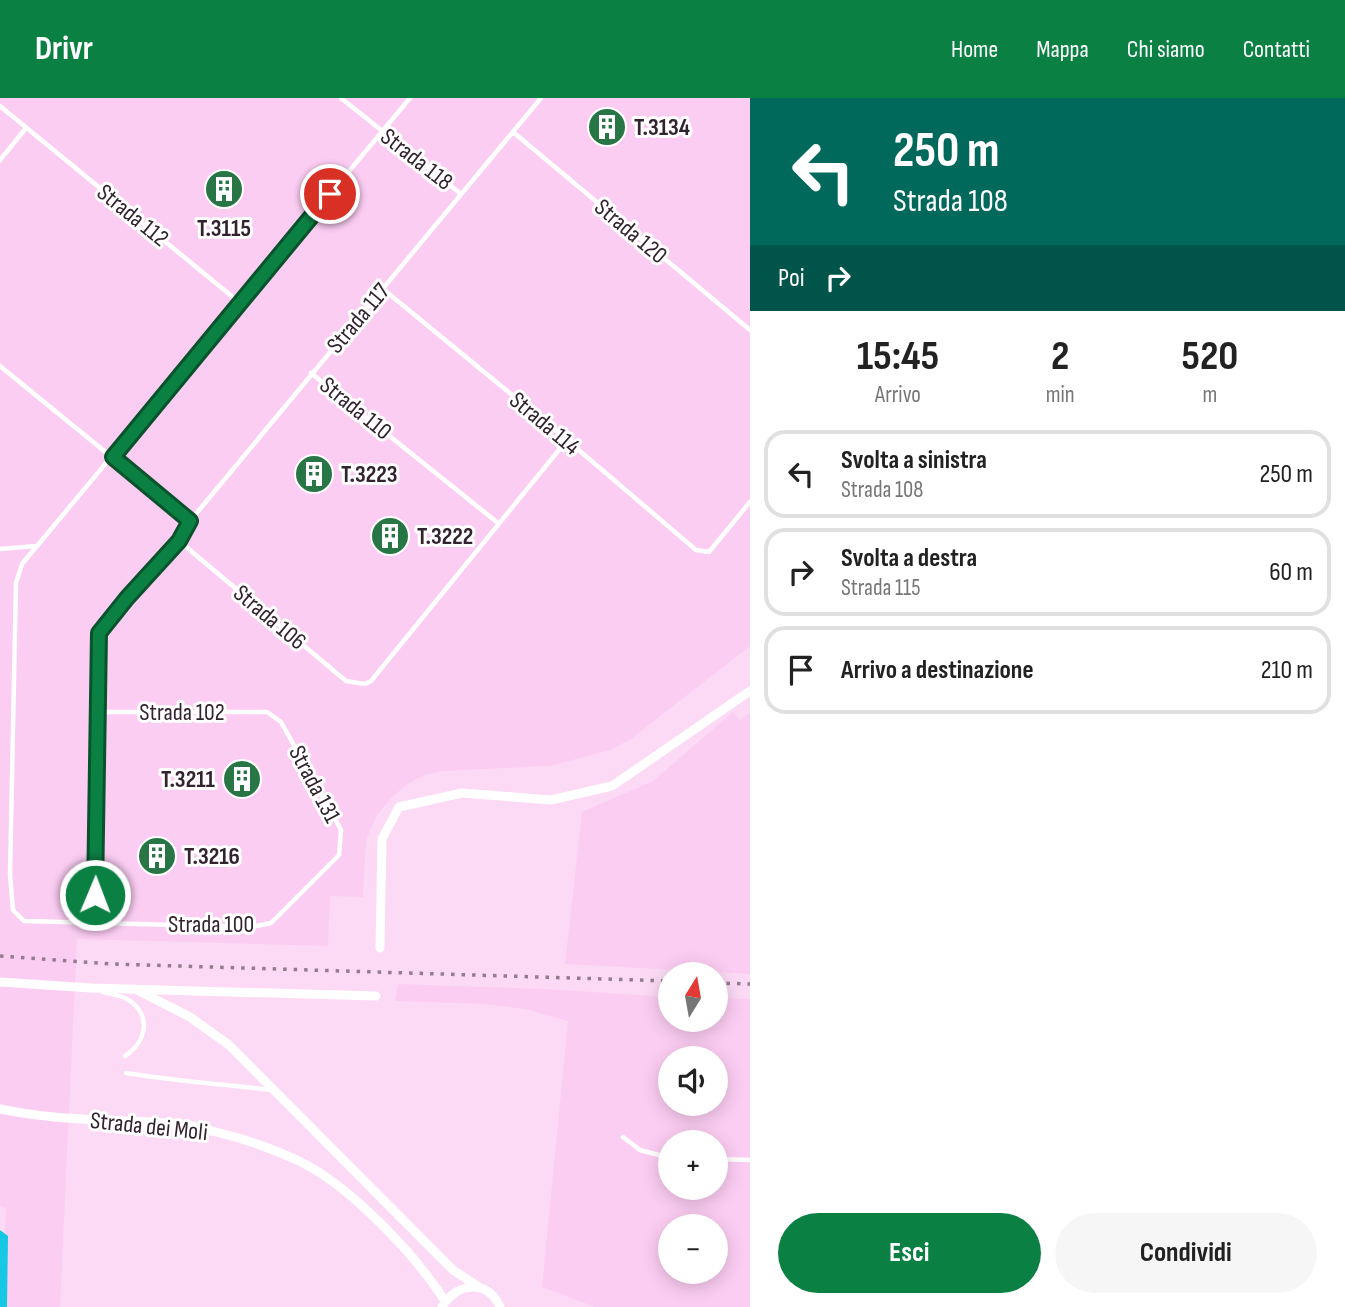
<!DOCTYPE html>
<html lang="it">
<meta charset="utf-8">
<style>
body{margin:0;font-family:"Sofia Sans Condensed",sans-serif;background:#f6f6f6;color:#222;height:100vh;display:flex;flex-direction:column;font-size:26px;white-space:nowrap}
*{box-sizing:border-box;margin:0}
p{font-size:23px;color:#767676}
.icon{flex:none;width:38px;height:38px;fill:none;stroke:currentColor;stroke-width:2;stroke-linecap:round;stroke-linejoin:round}
.map{position:relative;flex:1;overflow:hidden}
.sheet{display:flex;flex-direction:column;background:#fff;width:595px}
.sheet>*{flex:none}
.guide{background:#00695c;color:#fff;overflow:hidden}
.needle{width:46px;rotate:11deg}
.buttons{position:absolute;left:658px;top:864px;display:grid;gap:14px}
.buttons a{display:grid;place-items:center;width:70px;height:70px;border-radius:50%;background:#fff;box-shadow:0 4px 18px #0003;font-size:35px}
.pin{position:absolute;display:grid;place-items:center;width:60px;height:60px;color:#fff;margin:-30px;border:4px solid #fff;border-radius:50%;box-shadow:0 2px 7px #0007}
.me{position:absolute;width:77px;margin:-38px;rotate:1deg;stroke-linejoin:round;filter:drop-shadow(0 0 5px #0008)}
.turn{display:flex;align-items:center;gap:24px;height:147px;padding:0 28px;font-size:32px}
.turn .icon{width:91px;height:91px;stroke-width:2.5}
.turn b{display:block;font-size:49px;line-height:60px}
.then{display:flex;align-items:center;height:66px;padding:0 28px;background:#0003;gap:14px;font-size:26px}
.eta{display:flex;justify-content:space-evenly;align-items:center;height:119px;text-align:center}
.eta b{font-size:42px;font-weight:700;line-height:49px}
.button{display:flex;gap:14px;margin-top:auto;padding:14px 28px}
.button a{flex:1;height:80px;border-radius:42px;background:#0b8043;color:#fff;font-size:28px;font-weight:700;line-height:80px;text-align:center}
.button a+a{background:#f6f6f6;color:#222}
ul{padding:0;list-style:none}
li{display:flex;align-items:center;gap:21px;height:88px;margin:0 14px 10px;padding:0 14px;border:4px solid #e0e0e0;border-radius:21px}
li div{flex:1}
li b{display:block;font-size:26px}
li em{font-style:normal}
header{display:flex;align-items:center;gap:42px;box-sizing:border-box;height:98px;padding:0 35px;background:#0b8043;color:#fff}
header strong{font-size:33px}
nav{display:flex;gap:38px;margin-inline-start:auto;font-size:24px}
main{display:flex;flex:1;min-height:0}
.map>svg:first-child{display:block}
.built{fill:#fccdf3;fill-rule:evenodd}
.water{fill:#16c8e4}
.lines{fill:none;stroke-linecap:round;stroke-linejoin:round}
.lane{stroke:#fff;stroke-width:4.5}
.street{stroke:#fff;stroke-width:9}
.rail{stroke:#947c8f;stroke-width:3.5;stroke-dasharray:3.5 7;stroke-linecap:butt}
.route-casing{stroke:#07532c;stroke-width:18}
.route{stroke:#0b8043;stroke-width:12}
.labels{text-anchor:middle;stroke-width:6;stroke-linejoin:round;paint-order:stroke}
.poi-label{font-size:24px;font-weight:bold;fill:#32232f;stroke:#fff;text-anchor:start}
.street-label{font-size:24px;fill:#32232f;stroke:#fff}
</style>
<header>
<strong>Drivr</strong>
<nav><a>Home</a><a>Mappa</a><a>Chi siamo</a><a>Contatti</a></nav>
</header>
<main>
<div class="map">
<svg width="750" height="1209" viewBox="0 0 750 1209">
<rect width="100%" height="100%" fill="#fcdaf5"/>
<!-- built -->
<path class="built" d="M0,0H750V548L631,641L610,652L550,668L443,673L425,677L409,685L392,699L377,717L366,742L363,799L330,798L328,848L77,841L60,1209H2L6,1111L0,1108Z
M733,614L740,622L750,614V876L565,866L582,714L653,683Z
M398,886L546,891L670,899V922H716V900L750,901V1209H595L542,1189L568,923L525,911L484,906L395,903ZM670,961H716V1006H670ZM670,1045H716V1090H670ZM670,1129H716V1174H670Z"/>
<!-- water -->
<path class="water" d="M0,1132L8,1138L7,1209H0Z"/>
<g class="lines">
<!-- lane -->
<path class="lane" d="M341,0L461,96
M0,8L240,205
M513,34L750,232
M0,62L26,30
M383,191L567,342L696,452L709,454L750,404
M0,268L190,423
M311,275L498,425
M179,443L346,583L365,586L371,583L567,342
M0,451L36,448
M97,614H267L281,624L341,732L339,757L271,825L251,829L24,823L13,812L10,776L16,485L22,466L37,448L410,0
M95,823L99,535C129,498 166,464 190,423L541,0
M103,894C110,896 118,897 125,900C152,914 148,943 125,958
M126,975C174,983 223,986 272,992
M623,1039L640,1052L670,1060
M716,1061L750,1062"/>
<!-- street -->
<path class="street" d="M380,850L382,741L399,709L462,695L551,702L612,688L750,593
M0,884L91,890L376,898
M135,891L190,919L229,947L453,1172L479,1189
M0,1011C59,1024 120,1021 180,1026C192,1027 204,1031 216,1034C245,1041 274,1051 301,1064C351,1089 415,1156 445,1203
M442,1209C456,1184 489,1181 500,1209"/>
<!-- rail -->
<path class="rail" d="M0,858L113,866L670,883
M716,885L750,886"/>
</g>
<g class="lines">
<defs>
<path id="route" d="M95,797L99,535L127,500L179,443L190,423L113,359L330,96"/>
</defs>
<!-- route casing -->
<use href="#route" class="route-casing"/>
<!-- route -->
<use href="#route" class="route"/>
</g>
<!-- icons -->
<defs>
<symbol id="building-disc" viewBox="-11 -11 22 22"><circle r="9.5" fill="#287645" stroke="#fff"/><path d="M-4-6H4V6H1V3H-1V6H-4ZM-2.5-4.3h1.7v1.8h-1.7ZM.8-4.3h1.7v1.8H.8ZM-2.5-1h1.7V.8h-1.7ZM.8-1h1.7V.8H.8Z" fill="#fff"/></symbol>
</defs>
<g fill-rule="evenodd">
<use href="#building-disc" x="585" y="7" width="44" height="44"/>
<use href="#building-disc" x="202" y="69" width="44" height="44"/>
<use href="#building-disc" x="292" y="354" width="44" height="44"/>
<use href="#building-disc" x="368" y="416" width="44" height="44"/>
<use href="#building-disc" x="220" y="659" width="44" height="44"/>
<use href="#building-disc" x="135" y="736" width="44" height="44"/>
</g>
<g class="labels">
<!-- poi labels -->
<g class="poi-label">
<text x="634" y="37">T.3134</text>
<text x="224" y="138" text-anchor="middle">T.3115</text>
<text x="341" y="384">T.3223</text>
<text x="417" y="446">T.3222</text>
<text x="215" y="689" text-anchor="end">T.3211</text>
<text x="184" y="766">T.3216</text>
</g>
<!-- street labels -->
<g class="street-label">
<text transform="translate(417 61) rotate(38)" y="8">Strada 118</text>
<text transform="translate(133 117) rotate(39)" y="8">Strada 112</text>
<text transform="translate(631 133) rotate(40)" y="8">Strada 120</text>
<text transform="translate(358 220) rotate(-50)" y="8">Strada 117</text>
<text transform="translate(356 310) rotate(39)" y="8">Strada 110</text>
<text transform="translate(545 325) rotate(40)" y="8">Strada 114</text>
<text transform="translate(270 519) rotate(40)" y="8">Strada 106</text>
<text x="182" y="622">Strada 102</text>
<text transform="translate(315 686) rotate(62)" y="8">Strada 131</text>
<text x="211" y="834">Strada 100</text>
<text transform="translate(149 1028) rotate(6)" y="8">Strada dei Moli</text>
</g>
</g>
</svg>
<div class="buttons">
<a><svg class="needle" viewBox="-14 -14 28 28"><path d="M0-13l5 13h-10z" fill="#e53935"/><path d="M0 13l5-13h-10z" fill="#767676"/></svg></a>
<a><svg class="icon" aria-label="sound" viewBox="0 0 24 24"><path d="M4 9h4l5-4v14l-5-4H4zM17 9q2 3 0 6"/></svg></a>
<a>+</a>
<a>−</a>
</div>
<div class="pin" style="left:330px;top:96px;background:#d93025"><svg class="icon" aria-label="arrive" viewBox="0 0 24 24"><path d="M6 21V4h12l-3 4 3 4H6"/></svg></div>
<svg class="me" style="left:95px;top:797px" viewBox="-20 -20 40 40"><circle r="17" fill="#0b8043" stroke="#fff" stroke-width="3"/><path d="M0-11L8 9 0 5-8 9z" fill="#fff"/></svg>
</div>
<section class="sheet">
<div class="guide">
<div class="turn"><svg class="icon" aria-label="left" viewBox="0 0 24 24"><path d="M17 20v-9H6M10 6l-5 5 5 5"/></svg><div><b>250 m</b>Strada 108</div></div>
<div class="then">Poi<svg class="icon" aria-label="right" viewBox="0 0 24 24"><path d="M7 20v-9h11M14 6l5 5-5 5"/></svg></div>
</div>
<div class="eta">
<div><b>15:45</b><p>Arrivo</p></div>
<div><b>2</b><p>min</p></div>
<div><b>520</b><p>m</p></div>
</div>
<ul>
<li><svg class="icon" aria-label="left" viewBox="0 0 24 24"><path d="M17 20v-9H6M10 6l-5 5 5 5"/></svg><div><b>Svolta a sinistra</b><p>Strada 108</p></div><em>250 m</em></li>
<li><svg class="icon" aria-label="right" viewBox="0 0 24 24"><path d="M7 20v-9h11M14 6l5 5-5 5"/></svg><div><b>Svolta a destra</b><p>Strada 115</p></div><em>60 m</em></li>
<li><svg class="icon" aria-label="arrive" viewBox="0 0 24 24"><path d="M6 21V4h12l-3 4 3 4H6"/></svg><div><b>Arrivo a destinazione</b></div><em>210 m</em></li>
</ul>
<div class="button"><a>Esci</a><a>Condividi</a></div>
</section>
</main>
